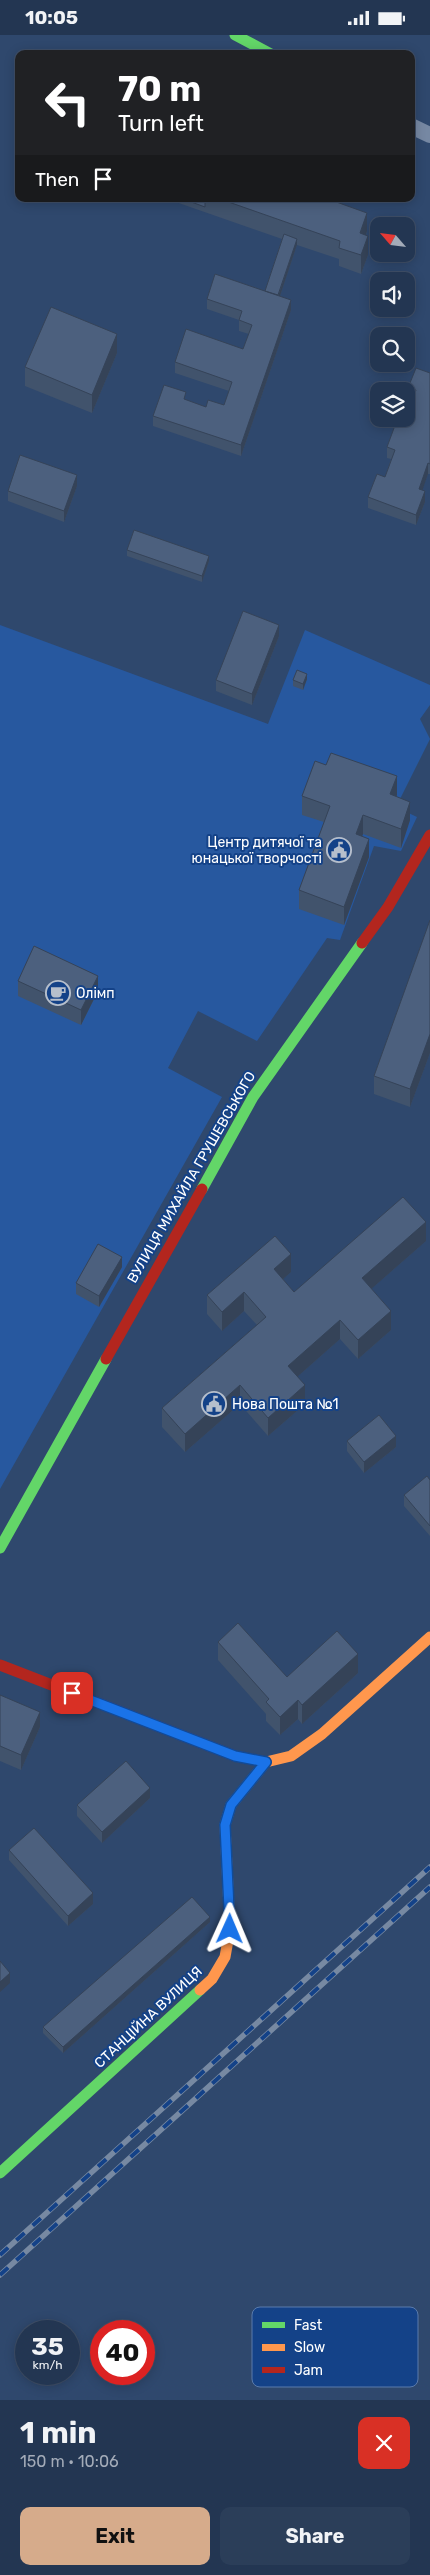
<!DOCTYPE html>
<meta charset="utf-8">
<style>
body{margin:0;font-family:Rubik,sans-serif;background:#2b3e59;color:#f1f3f6;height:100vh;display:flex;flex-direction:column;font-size:19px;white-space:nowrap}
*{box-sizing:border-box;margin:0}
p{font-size:16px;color:#a3abb8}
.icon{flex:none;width:28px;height:28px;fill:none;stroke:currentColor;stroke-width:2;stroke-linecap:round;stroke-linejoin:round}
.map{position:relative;height:2365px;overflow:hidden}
.panel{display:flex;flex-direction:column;background:#233652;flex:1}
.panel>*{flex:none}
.top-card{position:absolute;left:15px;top:15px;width:400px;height:152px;border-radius:10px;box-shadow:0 2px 12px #0003,0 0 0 1px #405069;background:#202124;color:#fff;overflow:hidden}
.needle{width:32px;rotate:298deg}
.fabs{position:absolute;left:370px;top:182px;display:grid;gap:10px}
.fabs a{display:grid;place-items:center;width:45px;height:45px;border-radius:10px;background:#233652;box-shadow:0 2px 12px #0003,0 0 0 1px #405069;font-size:25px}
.speed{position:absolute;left:15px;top:2285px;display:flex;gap:10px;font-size:25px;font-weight:700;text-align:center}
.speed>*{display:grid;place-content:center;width:65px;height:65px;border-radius:50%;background:#233652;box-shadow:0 2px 12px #0003,0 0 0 1px #405069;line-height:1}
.speed small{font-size:12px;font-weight:400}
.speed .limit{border:8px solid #d22;background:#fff;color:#111}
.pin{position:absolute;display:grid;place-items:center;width:42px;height:42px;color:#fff;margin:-21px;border-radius:10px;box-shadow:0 2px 8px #0006}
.me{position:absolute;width:55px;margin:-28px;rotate:1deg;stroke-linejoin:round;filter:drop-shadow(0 0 4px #0008)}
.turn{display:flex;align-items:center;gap:18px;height:105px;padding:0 20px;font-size:22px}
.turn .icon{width:65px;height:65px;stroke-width:2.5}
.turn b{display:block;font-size:35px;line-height:42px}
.then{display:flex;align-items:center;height:48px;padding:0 20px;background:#0003;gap:10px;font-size:19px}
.round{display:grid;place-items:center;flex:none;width:52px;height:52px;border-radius:10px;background:#2b3e59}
.summary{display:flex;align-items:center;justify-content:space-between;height:85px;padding:0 20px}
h1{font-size:30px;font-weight:700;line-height:38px}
.action{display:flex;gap:10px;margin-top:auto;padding:10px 20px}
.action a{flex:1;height:58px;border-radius:10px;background:#d6ab8b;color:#111;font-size:20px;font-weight:700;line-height:58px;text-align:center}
.action a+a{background:#2b3e59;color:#f1f3f6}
.status{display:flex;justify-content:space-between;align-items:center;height:35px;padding:0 25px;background:#233652;direction:ltr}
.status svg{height:14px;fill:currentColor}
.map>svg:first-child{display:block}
.green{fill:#27589f}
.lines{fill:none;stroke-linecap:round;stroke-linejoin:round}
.street{stroke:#7688a3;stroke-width:16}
.fast{stroke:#63d668;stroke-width:11}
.slow{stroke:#ff974d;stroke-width:11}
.jam{stroke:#b3261e;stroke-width:11}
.rail-casing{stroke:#7789a2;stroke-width:5.5}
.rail{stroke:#144288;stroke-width:4;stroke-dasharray:11;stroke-linecap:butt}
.wall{fill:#41536c}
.shaded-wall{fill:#354358}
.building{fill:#4c607e;stroke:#354358}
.route-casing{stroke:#114b97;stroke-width:12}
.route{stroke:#1a73e8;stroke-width:9}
.labels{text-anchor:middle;stroke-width:4;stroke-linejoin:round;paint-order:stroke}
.poi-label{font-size:14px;fill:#fff;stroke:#144288;text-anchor:start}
.street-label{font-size:14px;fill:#fff;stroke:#144288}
.key{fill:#144288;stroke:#5a7bac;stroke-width:1}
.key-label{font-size:14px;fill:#fff}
</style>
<div class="status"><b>10:05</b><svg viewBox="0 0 49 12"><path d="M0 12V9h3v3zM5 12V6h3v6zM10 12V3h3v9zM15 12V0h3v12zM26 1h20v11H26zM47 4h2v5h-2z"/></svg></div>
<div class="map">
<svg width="430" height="2365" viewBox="0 0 430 2365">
<rect width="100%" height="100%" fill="#2f486d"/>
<!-- green -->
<path class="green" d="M0,590L268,689L305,595L430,650V670L420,684L430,704L396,772L417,782L401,816L374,811L340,905L327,903L257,1006L198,976L168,1033L222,1062L0,1454Z"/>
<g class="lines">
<!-- street -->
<path class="street" d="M411,91L430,100"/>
<!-- fast -->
<path class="fast" d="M235,0L271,19
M202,1154L253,1062L362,908
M0,1513L106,1324
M0,2138L200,1955"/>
<!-- slow -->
<path class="slow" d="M200,1955L212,1944L225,1922L230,1894L225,1790L231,1770L266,1727L291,1721L322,1699L430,1602"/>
<!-- jam -->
<path class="jam" d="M362,908L388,872L430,800
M106,1324L202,1154
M0,1630L235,1721L266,1727"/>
<defs>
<path id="rail" d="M0,2220L430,1832
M0,2240L430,1852"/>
</defs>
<!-- rail casing -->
<use href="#rail" class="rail-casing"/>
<!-- rail -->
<use href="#rail" class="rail"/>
</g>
<!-- wall -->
<path class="wall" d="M173,164H328L367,196L366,200L368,220L361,239L339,231V224L297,210L280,261L291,275L241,421L153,391V381L186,365L206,372L224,370L229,356L175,338V327L243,314L249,299L239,296V285L207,274V264L265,256L282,204L173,166Z
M117,318L92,378L25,351V332Z
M430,338V439H428L422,455L425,467L416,490L368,473V462L385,442L391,424L387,423V412L405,388L413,365L408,363V353Z
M77,451L64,487L8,466V456Z
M127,515L209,526L202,547L127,521Z
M279,601L252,670L216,656V645Z
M307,644L303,655L293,651V645Z
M397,760L396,762L410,785L401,813L363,799L362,801L369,822L344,890L299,874V855L324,787L302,780V761Z
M430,885V1018L410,1072L374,1059V1041Z
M18,946L98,956L81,990L18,961Z
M426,1206L371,1254L391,1295L358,1324L340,1304L297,1342L305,1369L268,1401L240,1369L185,1417L162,1392V1373L257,1290L244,1276L222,1296L207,1279V1260L291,1237L283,1244L294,1257Z
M122,1232L99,1272L76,1259V1248Z
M347,1406L396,1412L364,1438L347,1416Z
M430,1445V1501L404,1471V1460Z
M218,1607L287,1642L358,1638L302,1689L298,1684L280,1700L266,1686V1679L218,1625Z
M0,1660L40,1692L21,1735L0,1726Z
M150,1763L102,1808L77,1781V1770Z
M9,1815L93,1869L68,1891L9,1825Z
M210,1887L63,2018L43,1998V1992Z"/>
<!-- shaded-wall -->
<path class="shaded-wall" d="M367,178V196L360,217V198Z
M368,201V220L361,239V220Z
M297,204V210L277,270V265Z
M291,265V275L241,421V410Z
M117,299V318L92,378V360Z
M428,428V439L419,465V454Z
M77,440V451L64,487V476Z
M425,456V467L416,490V480Z
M209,521V526L202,547V541Z
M279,590V601L252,670V659Z
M307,639V644L303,655V649Z
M397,741V760L390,778V759Z
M410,767V785L401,813V794Z
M363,780V799L356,818V799Z
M369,804V822L344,890V872Z
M98,941V956L81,990V975Z
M430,999V1018L410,1072V1054Z
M426,1187V1206L362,1262V1243Z
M291,1219V1237L274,1252V1234Z
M122,1222V1232L99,1272V1261Z
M244,1257V1276L222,1296V1277Z
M391,1276V1295L358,1324V1305Z
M340,1285V1304L288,1350V1331Z
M240,1350V1369L185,1417V1399Z
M305,1350V1369L268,1401V1383Z
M396,1401V1412L364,1438V1427Z
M358,1619V1638L302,1689V1670Z
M298,1665V1684L280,1700V1682Z
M40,1677V1692L21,1735V1720Z
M150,1753V1763L102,1808V1797Z
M93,1858V1869L68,1891V1881Z
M210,1882V1887L63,2018V2012Z
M10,1938V1948L0,1957V1947Z"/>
<!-- building -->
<path class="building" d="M183,164H205V172Z
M220,164H328L367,178L360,198L368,201L361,220L339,213L340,206Z
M284,199L297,204L278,260L265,256Z
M215,239L291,265L241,410L153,381L164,350L186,357L184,364L206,372L208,365L224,370L232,347L175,327L186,294L243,314L252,290L239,285L242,276L207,264Z
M51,272L117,299L92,360L25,332Z
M416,333L430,338V429L428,428L419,454L425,456L416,480L368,462L377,439L385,442L395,415L387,412L397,385L405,388L416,355L408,353Z
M20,420L77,440L64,476L8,456Z
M134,495L209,521L202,541L127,515Z
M243,576L279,590L252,659L216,645Z
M297,635L307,639L303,649L293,645Z
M331,718L397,741L390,759L410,767L401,794L363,780L356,799L369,804L344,872L299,855L330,771L302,761L315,726L326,730Z
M430,885V999L410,1054L374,1041Z
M34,911L98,941L81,975L18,946Z
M403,1162L426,1187L362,1243L391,1276L358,1305L340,1285L288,1331L305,1350L268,1383L240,1350L185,1399L162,1373L266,1282L244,1257L222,1277L207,1260L275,1201L291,1219L274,1234L294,1257Z
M98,1209L122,1222L99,1261L76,1248Z
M379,1380L396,1401L364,1427L347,1406Z
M427,1441L430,1445V1491L404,1460Z
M238,1588L287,1642L337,1596L358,1619L302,1670L298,1665L280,1682L266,1667L269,1664L218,1607Z
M0,1660L40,1677L21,1720L0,1711Z
M126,1726L150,1753L102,1797L77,1770Z
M34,1793L93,1858L68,1881L9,1815Z
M192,1862L210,1882L63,2012L43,1992Z
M0,1926L10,1938L0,1947Z"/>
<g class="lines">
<defs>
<path id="route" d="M72,1658L235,1721L266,1727L231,1770L225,1790L230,1894"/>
</defs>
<!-- route casing -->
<use href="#route" class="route-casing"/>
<!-- route -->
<use href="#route" class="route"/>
</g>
<!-- icons -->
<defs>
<symbol id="civic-ring" viewBox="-11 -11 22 22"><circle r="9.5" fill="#144288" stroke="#b6bfcc" stroke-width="1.5"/><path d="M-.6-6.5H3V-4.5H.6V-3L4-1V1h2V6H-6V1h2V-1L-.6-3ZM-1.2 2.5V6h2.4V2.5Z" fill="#b6bfcc"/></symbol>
<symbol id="cafe-ring" viewBox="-11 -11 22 22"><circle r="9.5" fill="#144288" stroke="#b6bfcc" stroke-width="1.5"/><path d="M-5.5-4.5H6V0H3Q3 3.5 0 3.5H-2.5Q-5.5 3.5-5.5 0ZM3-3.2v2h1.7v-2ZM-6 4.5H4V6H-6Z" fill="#b6bfcc"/></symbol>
</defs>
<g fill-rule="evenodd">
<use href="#civic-ring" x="325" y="801" width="28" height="28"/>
<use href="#cafe-ring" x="44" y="944" width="28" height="28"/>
<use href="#civic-ring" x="200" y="1355" width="28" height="28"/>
</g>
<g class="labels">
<!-- poi labels -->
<g class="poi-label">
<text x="322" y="812" text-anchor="end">Центр дитячої та<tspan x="322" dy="16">юнацької творчості</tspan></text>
<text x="76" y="963">Олімп</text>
<text x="232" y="1374">Нова Пошта №1</text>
</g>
<!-- street labels -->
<g class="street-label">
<text transform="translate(191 1142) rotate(-60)" y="5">ВУЛИЦЯ МИХАЙЛА ГРУШЕВСЬКОГО</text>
<text transform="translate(148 1982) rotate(-43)" y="5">СТАНЦІЙНА ВУЛИЦЯ</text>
</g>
</g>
<!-- legend -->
<rect x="252" y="2272" width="166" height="80" rx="8" class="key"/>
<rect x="262" y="2287" width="23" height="6" fill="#63d668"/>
<rect x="262" y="2309" width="23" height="7" fill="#ff974d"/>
<rect x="262" y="2332" width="23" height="6" fill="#b3261e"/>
<g class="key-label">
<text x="294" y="2295">Fast</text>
<text x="294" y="2317">Slow</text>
<text x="294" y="2340">Jam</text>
</g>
</svg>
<div class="fabs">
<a><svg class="needle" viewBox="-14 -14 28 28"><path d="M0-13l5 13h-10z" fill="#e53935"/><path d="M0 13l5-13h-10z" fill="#a3abb8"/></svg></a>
<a><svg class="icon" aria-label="sound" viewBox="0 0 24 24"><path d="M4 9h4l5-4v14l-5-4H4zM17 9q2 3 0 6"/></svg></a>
<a><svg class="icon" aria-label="search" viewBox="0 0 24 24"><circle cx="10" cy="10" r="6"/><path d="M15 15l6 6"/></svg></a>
<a><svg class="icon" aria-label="layers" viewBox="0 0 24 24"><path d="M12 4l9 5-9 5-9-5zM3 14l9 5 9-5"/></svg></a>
</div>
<div class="speed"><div>35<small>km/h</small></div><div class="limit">40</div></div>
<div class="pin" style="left:72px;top:1658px;background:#d93025"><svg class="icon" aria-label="arrive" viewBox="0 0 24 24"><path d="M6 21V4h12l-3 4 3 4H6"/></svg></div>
<svg class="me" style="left:230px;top:1894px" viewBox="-20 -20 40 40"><path d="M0-17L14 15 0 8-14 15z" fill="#1a73e8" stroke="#fff" stroke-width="4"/></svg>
<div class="top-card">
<div class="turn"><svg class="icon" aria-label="left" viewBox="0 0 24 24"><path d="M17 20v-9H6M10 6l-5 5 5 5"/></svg><div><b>70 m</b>Turn left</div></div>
<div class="then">Then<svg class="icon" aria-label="arrive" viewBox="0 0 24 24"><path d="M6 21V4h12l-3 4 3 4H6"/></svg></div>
</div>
</div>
<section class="panel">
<div class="summary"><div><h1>1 min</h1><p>150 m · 10:06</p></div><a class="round" style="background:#d93025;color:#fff"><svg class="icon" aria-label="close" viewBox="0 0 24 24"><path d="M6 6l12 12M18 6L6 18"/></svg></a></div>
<div class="action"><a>Exit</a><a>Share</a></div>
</section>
